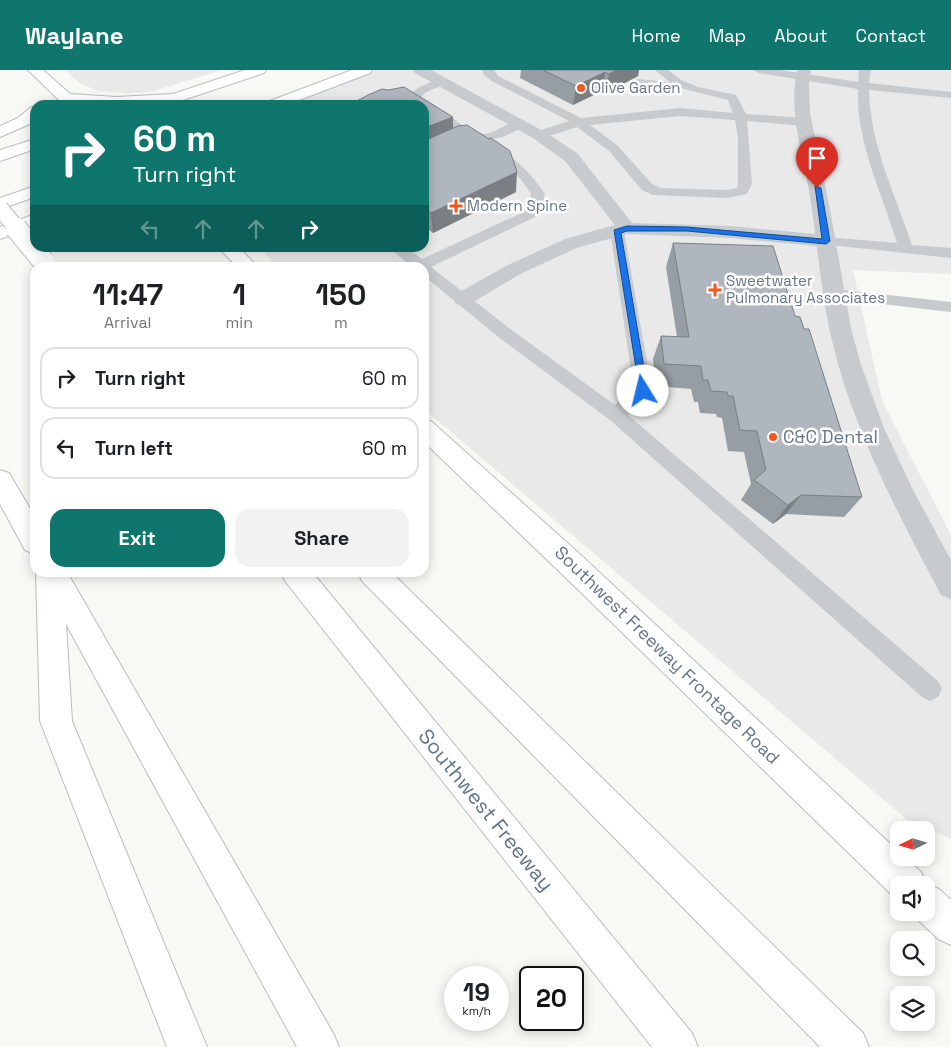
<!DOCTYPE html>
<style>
body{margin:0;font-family:"Space Grotesk",sans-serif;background:#f2f2f2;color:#202124;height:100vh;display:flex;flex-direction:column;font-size:19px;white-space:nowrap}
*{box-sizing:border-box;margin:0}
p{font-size:16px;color:#757577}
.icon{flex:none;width:28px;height:28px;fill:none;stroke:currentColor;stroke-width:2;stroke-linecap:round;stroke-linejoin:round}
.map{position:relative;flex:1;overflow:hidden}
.side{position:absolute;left:30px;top:192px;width:399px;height:315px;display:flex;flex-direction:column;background:#fff;border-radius:15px;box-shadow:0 2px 12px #0003}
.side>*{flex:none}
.hud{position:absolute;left:30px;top:30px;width:399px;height:152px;border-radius:15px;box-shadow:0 2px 12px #0003;background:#0f766e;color:#fff;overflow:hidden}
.needle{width:32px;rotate:265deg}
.fabs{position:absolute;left:890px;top:751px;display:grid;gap:10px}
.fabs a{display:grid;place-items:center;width:45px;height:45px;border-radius:10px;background:#fff;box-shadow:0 2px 12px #0003;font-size:25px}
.speed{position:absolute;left:444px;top:896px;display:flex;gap:10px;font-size:25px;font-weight:700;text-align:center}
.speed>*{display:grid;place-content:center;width:65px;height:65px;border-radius:50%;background:#fff;box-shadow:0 2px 12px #0003;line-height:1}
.speed small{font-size:12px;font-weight:400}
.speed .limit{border:2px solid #111;border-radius:8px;background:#fff;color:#111}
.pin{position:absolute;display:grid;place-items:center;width:42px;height:42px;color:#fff;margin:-51px -21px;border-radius:50% 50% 50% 0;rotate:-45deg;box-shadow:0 0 5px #0007}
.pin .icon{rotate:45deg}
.me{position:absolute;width:55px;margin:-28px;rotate:351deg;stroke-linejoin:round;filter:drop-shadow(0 0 4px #0008)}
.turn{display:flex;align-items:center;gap:18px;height:105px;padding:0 20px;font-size:22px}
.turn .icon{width:65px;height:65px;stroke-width:2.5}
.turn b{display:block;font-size:35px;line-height:42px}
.lanes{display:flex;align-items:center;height:48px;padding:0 20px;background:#0003;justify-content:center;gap:25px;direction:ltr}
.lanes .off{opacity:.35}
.eta{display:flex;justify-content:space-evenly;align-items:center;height:85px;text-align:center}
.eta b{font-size:30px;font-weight:700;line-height:35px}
.primary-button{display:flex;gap:10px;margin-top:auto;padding:10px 20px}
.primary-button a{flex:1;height:58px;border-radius:15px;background:#0f766e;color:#fff;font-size:20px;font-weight:700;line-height:58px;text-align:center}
.primary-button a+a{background:#f2f2f2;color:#202124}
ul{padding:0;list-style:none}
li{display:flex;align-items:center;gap:15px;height:62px;margin:0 10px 8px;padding:0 10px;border:2px solid #e0e0e0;border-radius:15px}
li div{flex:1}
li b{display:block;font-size:19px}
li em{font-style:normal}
header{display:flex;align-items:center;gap:30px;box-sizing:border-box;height:70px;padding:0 25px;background:#0f766e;color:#fff}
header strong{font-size:24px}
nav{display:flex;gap:28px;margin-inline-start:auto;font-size:18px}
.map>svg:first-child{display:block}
.built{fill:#e8e9e8}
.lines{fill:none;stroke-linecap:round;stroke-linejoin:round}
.secondary-casing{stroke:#b9bec3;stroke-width:2}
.motorway-casing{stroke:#b9bdc0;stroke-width:2}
.service{fill:#c7cbce;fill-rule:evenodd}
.minor{fill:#c7cbce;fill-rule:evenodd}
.tertiary{fill:#c7cbce;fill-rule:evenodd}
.secondary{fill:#fff;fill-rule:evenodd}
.motorway{fill:#fff;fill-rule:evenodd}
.motorway-bridge-far1-casing{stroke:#b9bdc0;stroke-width:18;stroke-linecap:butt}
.motorway-bridge-casing{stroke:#b9bdc0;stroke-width:23;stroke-linecap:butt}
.motorway-bridge-far1{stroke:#fff;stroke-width:16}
.motorway-bridge{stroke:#fff;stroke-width:21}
.wall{fill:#969da3}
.shaded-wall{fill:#7a7f84}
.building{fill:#afb6bd;stroke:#7a7f84}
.route{fill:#1a73e8;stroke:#114b97}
.poi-dot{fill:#f1571b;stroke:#fff;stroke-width:2}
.labels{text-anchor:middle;stroke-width:5;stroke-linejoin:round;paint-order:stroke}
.far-poi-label{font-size:15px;fill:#647688;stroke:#fff;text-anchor:start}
.poi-label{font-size:18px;fill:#647688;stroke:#fff;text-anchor:start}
.street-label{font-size:18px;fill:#647688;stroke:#fff}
.near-street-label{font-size:21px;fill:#647688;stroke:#fff}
</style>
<header>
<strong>Waylane</strong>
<nav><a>Home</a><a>Map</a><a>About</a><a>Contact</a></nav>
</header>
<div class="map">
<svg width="951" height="977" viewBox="0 0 951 977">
<rect width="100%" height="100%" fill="#f8f8f4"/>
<!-- built -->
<path class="built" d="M65,0H222L150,22L128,23L98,21L80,13Z
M374,0H951V204L853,200L882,331L951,465V768L911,753L424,339V198L277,197L261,178H424V35H286Z"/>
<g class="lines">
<defs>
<path id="secondary" d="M28,0H43L70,24L116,27L173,24L245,0H266L264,3L168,35H64Z
M352,0H372L370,3L286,35H264L267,32Z
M35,36V49L30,54L0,67V56L18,48L30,38Z
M35,69V79L0,91V80Z
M35,116V127L0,139V128Z
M35,144V156L0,169V157Z
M219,178H239L259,198H238Z
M424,349L432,352L583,487L899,782V788H905L921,802L926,814L939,819L951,830V875L938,869L913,845L912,842H926V815H899V829L895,828L563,505L424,372Z"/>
<path id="motorway" d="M0,400L9,403L35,447V484L25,480L0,434Z
M36,502H67L333,963L339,977H297L66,554L72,651L207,977H167L40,651Z
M281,502H312L692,963L698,977H652L285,511Z
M358,502H391L863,963L869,977H820L362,511Z"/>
</defs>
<!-- secondary casing -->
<use href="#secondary" class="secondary-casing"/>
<!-- motorway casing -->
<use href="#motorway" class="motorway-casing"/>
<!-- service -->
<path class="service" d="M482,0H494L498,6L581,48L680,38L733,43L728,30L680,18L667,19L638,15L632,12L638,9L670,12L655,0H668L681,10L698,17L736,25L746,44L804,48L810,52L804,56L747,51L752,114L747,124L727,128L653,125L642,120L609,81L577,57L543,68H535L533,65L535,62L569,51L490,10L484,5ZM680,46L735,50L738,69V114L737,118L727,120L660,118L652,114L617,75L590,55Z
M753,0H780L858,12L859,0H871L869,13L951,22V28L869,20C870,74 895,124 912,175L951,178V188L821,174L819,171L821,168L826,167L897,173C882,122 856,73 858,19L759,3Z
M443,9L447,10L449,12L447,14L426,22L420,28L424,33L422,35H414L408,27C417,16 430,12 443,9Z
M436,39C451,43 462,58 476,63C493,69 509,48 524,51L526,54L524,57L503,67L487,70C511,85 529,100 545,124L539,145L431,197L513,261L615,335L634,319L610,161L612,158H622L624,161L652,321L628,345L938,611L942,619L938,627L930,631L922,627L610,350L501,269L424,206V198H413L393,181L391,178H407L422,189L528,140L531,124C517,100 496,87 473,72L458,74L424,89V80L451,68L464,66L432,46L430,43Z
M835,219L951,232V242L829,228L827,224L829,220Z"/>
<!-- minor -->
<path class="minor" d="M413,0H431L545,62L577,83L632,153L730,156L826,165L833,167L835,171L833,175L826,177L730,168L628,164L579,177L520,204L470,234L463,236L456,234L453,229L456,224L506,196L565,169L615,155L565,91L533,68L415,3Z"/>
<!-- tertiary -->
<path class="tertiary" d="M797,0H811L809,14L810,43L829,134L851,258L860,292L884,358L913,420L951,490V529L941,525C896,440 849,352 829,257C820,214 817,170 810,127C803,84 788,43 797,0Z"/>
<!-- secondary -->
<use href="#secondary" class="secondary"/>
<!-- motorway -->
<use href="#motorway" class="motorway"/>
<defs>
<path id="motorway-bridge-far1" d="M0,138L17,159"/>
<path id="motorway-bridge" d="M16,158L43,191"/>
</defs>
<!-- motorway-bridge-far1 casing -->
<use href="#motorway-bridge-far1" class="motorway-bridge-far1-casing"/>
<!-- motorway-bridge casing -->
<use href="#motorway-bridge" class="motorway-bridge-casing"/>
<!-- motorway-bridge-far1 -->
<use href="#motorway-bridge-far1" class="motorway-bridge-far1"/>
<!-- motorway-bridge -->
<use href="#motorway-bridge" class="motorway-bridge"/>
</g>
<!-- wall -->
<path class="wall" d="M521,0H639L638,6L606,23L602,21L573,35L520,8Z
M424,35L453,59L516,122L433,163L424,156Z
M673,173L795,246L804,259L862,427L844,447L786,444L773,454L741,430L751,414L744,382L728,381L722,348L717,347L716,344L700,343L698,332H694L691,319L656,316L653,289L661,266L677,267L666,197Z"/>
<!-- shaded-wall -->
<path class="shaded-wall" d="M616,0H639L638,6L606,23L609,4Z
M605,2L602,21L573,35L576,16Z
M453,47V66L424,78V58Z
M517,102L516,122L433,163L431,143Z
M801,425L786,444L773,454L788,435Z"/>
<!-- building -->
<path class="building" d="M543,0H616L609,4L605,2L576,16Z
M404,17L453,47L424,58V35H353L355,32L368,25L382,19L388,20Z
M467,55L489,69L491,68L510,81L517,102L431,143L424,138V84L426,83H424V71L458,56Z
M673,173L773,176L795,246L800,247L804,259H809L862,427L801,425L788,435L754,410L766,400L757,361L740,360L733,326H728L727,322L711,321L708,310H703L701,296L664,294L661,266L689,267Z"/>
<!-- route -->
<path class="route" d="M815,116L821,118L830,171L826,174L687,161H627L621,163L648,321L646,323H640L614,160L627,156L687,157L822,169Z"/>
<!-- markers -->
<g class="poi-dot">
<circle cx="581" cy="18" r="5"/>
<path d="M453.5 128.5h5v5h5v5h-5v5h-5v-5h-5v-5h5z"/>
<path d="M712.5 212.5h5v5h5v5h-5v5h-5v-5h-5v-5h5z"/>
<circle cx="773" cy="367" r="5"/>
</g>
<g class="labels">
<!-- far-poi labels -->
<g class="far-poi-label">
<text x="591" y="23">Olive Garden</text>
<text x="467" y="141">Modern Spine</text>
<text x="726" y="216">Sweetwater<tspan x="726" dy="17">Pulmonary Associates</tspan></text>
</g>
<!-- poi labels -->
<g class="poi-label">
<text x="783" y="373">C&amp;C Dental</text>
</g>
<!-- street labels -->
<g class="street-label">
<text transform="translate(667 585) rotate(44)" y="6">Southwest Freeway Frontage Road</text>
</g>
<!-- near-street labels -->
<g class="near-street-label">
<text transform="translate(486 740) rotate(51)" y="7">Southwest Freeway</text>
</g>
</g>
</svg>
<div class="fabs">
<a><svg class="needle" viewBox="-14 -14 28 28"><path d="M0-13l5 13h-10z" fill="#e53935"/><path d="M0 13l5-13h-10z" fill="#757577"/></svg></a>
<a><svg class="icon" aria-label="sound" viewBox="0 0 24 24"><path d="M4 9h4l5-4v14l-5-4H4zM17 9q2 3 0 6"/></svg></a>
<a><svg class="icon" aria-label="search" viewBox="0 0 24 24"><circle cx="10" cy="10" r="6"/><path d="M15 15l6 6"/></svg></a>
<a><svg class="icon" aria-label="layers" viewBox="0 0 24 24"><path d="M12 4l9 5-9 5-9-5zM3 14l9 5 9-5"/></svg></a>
</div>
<div class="speed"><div>19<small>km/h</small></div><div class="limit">20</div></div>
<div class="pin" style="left:817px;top:118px;background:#d93025"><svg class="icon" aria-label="arrive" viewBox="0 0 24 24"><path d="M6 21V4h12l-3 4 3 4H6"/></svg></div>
<svg class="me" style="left:643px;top:321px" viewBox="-20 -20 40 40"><circle r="19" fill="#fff"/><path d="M0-13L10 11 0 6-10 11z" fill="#1a73e8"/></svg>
<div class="hud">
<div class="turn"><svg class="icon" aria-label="right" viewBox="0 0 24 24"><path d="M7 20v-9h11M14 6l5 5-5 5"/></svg><div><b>60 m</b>Turn right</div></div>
<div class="lanes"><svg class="icon off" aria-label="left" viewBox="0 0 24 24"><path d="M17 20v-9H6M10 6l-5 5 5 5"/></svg><svg class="icon off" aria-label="ahead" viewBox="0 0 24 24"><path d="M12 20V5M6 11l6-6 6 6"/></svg><svg class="icon off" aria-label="ahead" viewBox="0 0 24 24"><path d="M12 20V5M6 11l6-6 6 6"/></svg><svg class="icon" aria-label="right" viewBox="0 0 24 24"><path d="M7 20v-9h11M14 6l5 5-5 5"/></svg></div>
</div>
<section class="side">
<div class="eta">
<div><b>11:47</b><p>Arrival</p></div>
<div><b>1</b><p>min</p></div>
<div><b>150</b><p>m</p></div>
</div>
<ul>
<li><svg class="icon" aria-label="right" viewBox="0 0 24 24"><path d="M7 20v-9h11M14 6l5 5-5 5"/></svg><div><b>Turn right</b></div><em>60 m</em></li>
<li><svg class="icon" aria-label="left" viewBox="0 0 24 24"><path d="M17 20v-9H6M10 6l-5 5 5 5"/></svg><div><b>Turn left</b></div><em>60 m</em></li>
</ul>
<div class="primary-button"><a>Exit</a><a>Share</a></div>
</section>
</div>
